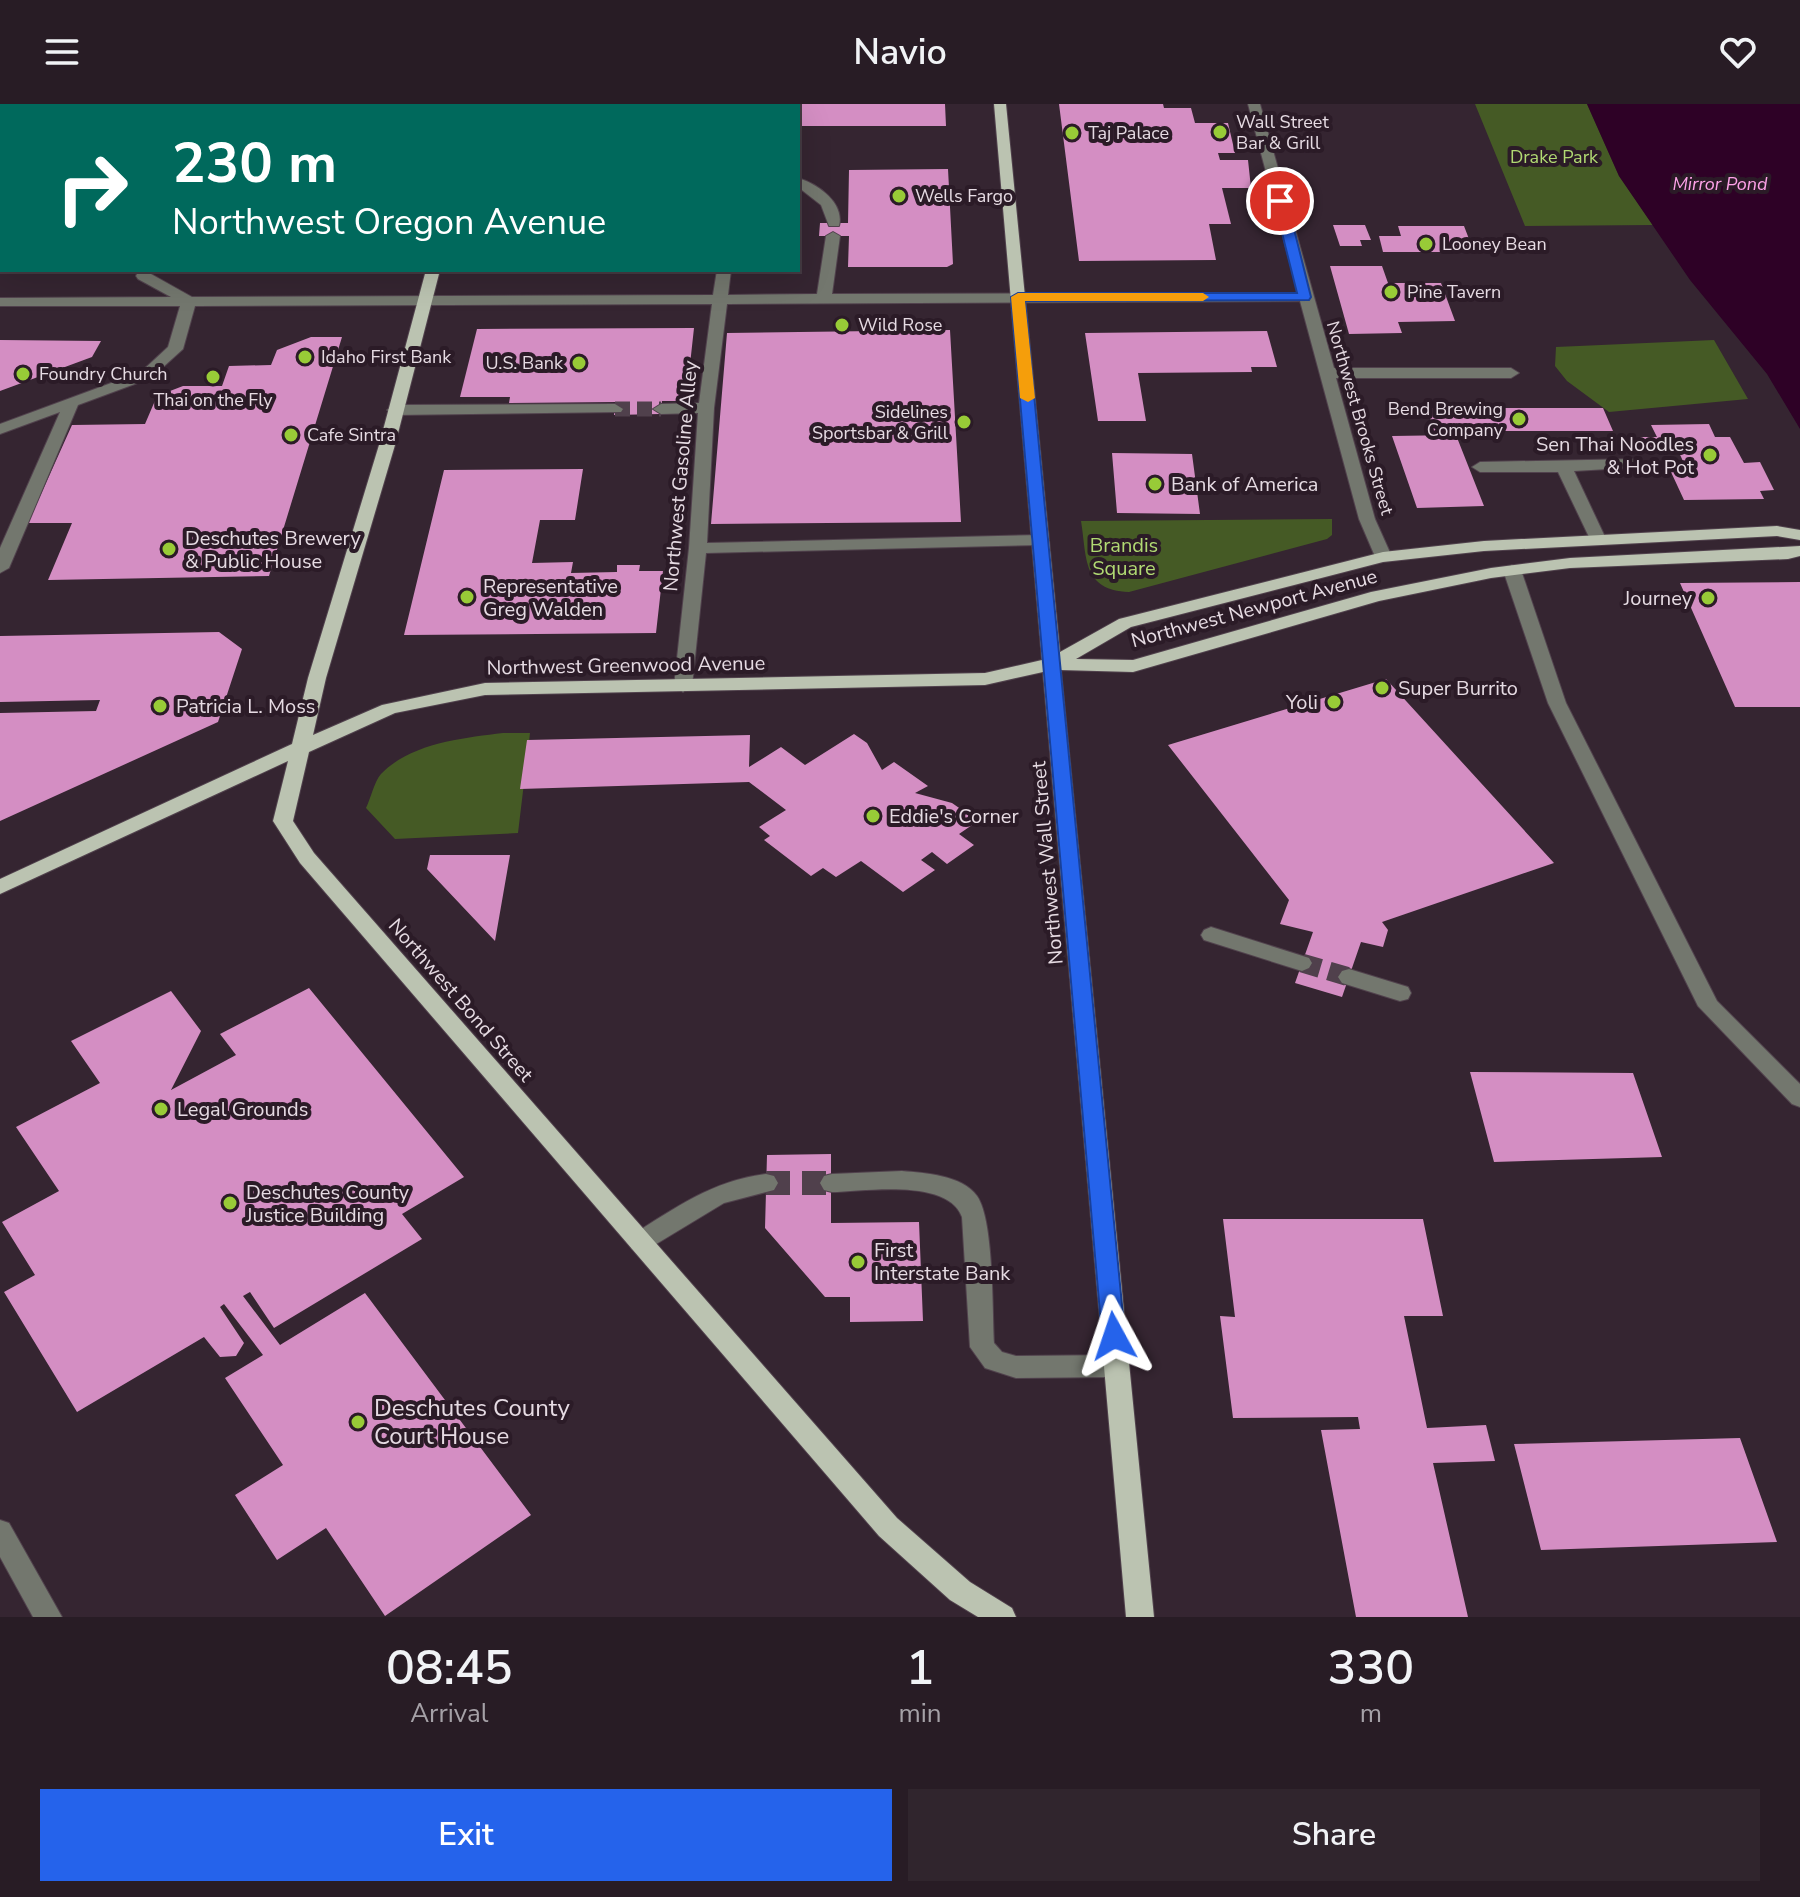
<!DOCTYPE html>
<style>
body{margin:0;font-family:"Nunito Sans",sans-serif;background:#30252d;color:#f1f3f6;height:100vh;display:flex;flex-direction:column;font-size:30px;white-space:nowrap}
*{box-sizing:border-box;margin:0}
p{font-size:26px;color:#a5a1a7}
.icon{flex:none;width:44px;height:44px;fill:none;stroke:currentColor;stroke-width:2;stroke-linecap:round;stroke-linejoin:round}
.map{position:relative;height:1513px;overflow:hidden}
.sheet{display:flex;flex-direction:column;background:#281c25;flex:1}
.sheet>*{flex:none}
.top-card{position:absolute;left:0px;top:0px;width:800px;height:168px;box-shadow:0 8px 32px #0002,0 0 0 2px #443a42;background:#00695c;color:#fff;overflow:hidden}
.pin{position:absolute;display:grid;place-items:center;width:68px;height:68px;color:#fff;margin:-34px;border:4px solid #fff;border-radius:50%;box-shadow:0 2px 8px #0007}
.me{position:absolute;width:88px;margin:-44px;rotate:355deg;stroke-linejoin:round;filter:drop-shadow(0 0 6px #0008)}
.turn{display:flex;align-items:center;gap:28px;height:168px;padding:0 40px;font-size:36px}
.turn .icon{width:104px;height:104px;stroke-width:2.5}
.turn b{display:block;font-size:56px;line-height:68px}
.eta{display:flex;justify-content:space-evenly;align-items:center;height:136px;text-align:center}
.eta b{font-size:48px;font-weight:600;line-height:56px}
.primary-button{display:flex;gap:16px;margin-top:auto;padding:16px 40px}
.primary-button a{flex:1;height:92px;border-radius:0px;background:#2563eb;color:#fff;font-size:32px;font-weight:600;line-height:92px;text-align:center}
.primary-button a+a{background:#30252d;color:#f1f3f6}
header{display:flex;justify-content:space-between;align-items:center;height:104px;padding:0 40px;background:#281c25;font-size:36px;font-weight:600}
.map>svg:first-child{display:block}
.green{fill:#455a25}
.water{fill:#2e0126}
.building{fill:#d48ec3}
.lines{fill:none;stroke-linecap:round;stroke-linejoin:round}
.minor-tunnel-far2{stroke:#50404c;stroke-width:15;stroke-dasharray:15 7;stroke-linecap:butt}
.minor-tunnel-far1{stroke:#50404c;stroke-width:19;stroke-dasharray:19 9;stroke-linecap:butt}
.minor-tunnel{stroke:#50404c;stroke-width:24;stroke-dasharray:24 12;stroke-linecap:butt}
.minor-casing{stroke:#51424d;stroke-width:2}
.major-casing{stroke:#51424d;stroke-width:2}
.minor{fill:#73776e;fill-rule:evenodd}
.major{fill:#bbc3b1;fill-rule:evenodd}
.route{fill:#2563eb;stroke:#184099;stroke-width:2}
.slow{fill:#f59e0b}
.poi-dot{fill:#98cb37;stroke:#2b1b27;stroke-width:3}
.labels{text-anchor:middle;stroke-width:8;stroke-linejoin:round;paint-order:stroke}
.far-poi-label{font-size:18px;fill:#e6dbe3;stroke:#2b1b27;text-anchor:start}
.far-park-label{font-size:18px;fill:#b1da73;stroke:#2b1b27}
.far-water-label{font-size:18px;font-style:italic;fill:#fea2e8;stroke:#2b1b27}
.far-street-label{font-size:18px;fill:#e6dbe3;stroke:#2b1b27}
.poi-label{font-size:20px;fill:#e6dbe3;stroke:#2b1b27;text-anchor:start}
.street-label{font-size:20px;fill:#e6dbe3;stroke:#2b1b27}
.park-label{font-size:20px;fill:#b1da73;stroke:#2b1b27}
.near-poi-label{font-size:24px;fill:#e6dbe3;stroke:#2b1b27;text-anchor:start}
</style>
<header><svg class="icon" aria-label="menu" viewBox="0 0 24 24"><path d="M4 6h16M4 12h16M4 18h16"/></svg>Navio<svg class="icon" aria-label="heart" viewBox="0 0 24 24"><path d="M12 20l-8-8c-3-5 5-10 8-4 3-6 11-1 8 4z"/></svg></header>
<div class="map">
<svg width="1800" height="1513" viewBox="0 0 1800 1513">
<rect width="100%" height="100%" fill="#352531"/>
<!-- green -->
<path class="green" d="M1475,0H1587L1619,72L1653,121L1525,122Z
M1714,236L1748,295L1609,308L1567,277L1555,262L1556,243Z
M1332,415V431L1327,435L1129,488C1082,486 1087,454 1081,417Z
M503,629H530L518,729L395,735L366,704C371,694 374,678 381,670C411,639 463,634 503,629Z"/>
<!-- water -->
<path class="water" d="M1587,0H1800V325L1767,270L1690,176L1619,72Z"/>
<!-- building -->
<path class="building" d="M798,0H945L946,22H798Z
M1059,0H1163L1164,4H1191L1195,19H1228L1235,49H1218L1220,56H1248L1251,84H1222L1231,120H1209L1216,156L1079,157Z
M948,65L953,160L947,163H848L849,132H819L820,119H848L849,66Z
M1333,121H1365L1371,136H1360L1362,142H1340Z
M1398,122H1464L1474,148H1383L1379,132H1401Z
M1330,162H1382L1388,179H1441L1455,217L1398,218L1402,229L1349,230Z
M694,224L686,297H662L660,310L614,311L616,298L509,299L510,293H460L477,225Z
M950,226L961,418L711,420L727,229Z
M1267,227L1277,263H1251L1252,268L1138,269L1146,317H1098L1085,229Z
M311,233H342L269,472L48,476L72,419H28L72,321L145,320L157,292L183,282H222L229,262L271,261L277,246Z
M0,236L101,237L92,253L0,287Z
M1427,304H1603L1613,327H1434Z
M1709,320L1715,333H1730L1744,359L1760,358L1774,386L1760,387L1764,395L1684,396L1671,368H1688L1676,342L1645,343L1640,333H1657L1651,321Z
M1456,331L1484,402L1417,404L1392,332Z
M1112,349L1192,350L1200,410L1117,409Z
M583,365L575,416H540L532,459L573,458L571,469L617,468V461H640L639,467H663L656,529L404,531L444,366Z
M1800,478V603H1735L1680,479Z
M219,528L242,545L218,618L0,717V609L96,607L100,596L0,598V532Z
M1386,575L1554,759L1382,818L1388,826L1383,843L1361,838L1342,893L1295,879L1313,828L1280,820L1289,796L1168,641Z
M854,630L867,639L882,666L894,658L928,682L915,689L952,699L978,717L959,730L974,741L947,760L932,748L921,756L935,766L903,788L861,757L836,773L823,764L811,772L764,736L770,732L759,723L786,706L749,678L520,685L527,636L750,631L749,663L781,643L805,661Z
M430,751H510L495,837L427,765Z
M309,884L464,1073L402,1110L422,1135L274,1224L250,1188L243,1192L280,1241L365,1189L531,1411L385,1512L326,1424L277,1456L235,1391L283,1361L225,1274L263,1251L224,1200L220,1203L244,1239L236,1252L220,1253L204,1233L77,1308L4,1188L35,1171L2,1118L59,1087L16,1023L100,979L71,937L171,887L201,927L171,986L236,951L220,930Z
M1470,968L1633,969L1662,1053L1494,1058Z
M831,1050V1119L919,1118L923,1217L850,1218V1193H825L765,1124L767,1051Z
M1223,1115H1423L1443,1212H1404L1427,1324L1486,1321L1495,1357L1433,1359L1468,1513H1356L1321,1326L1360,1325L1358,1313L1233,1314L1220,1212L1235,1213Z
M1740,1334L1777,1438L1541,1446L1514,1340Z"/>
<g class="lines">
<!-- minor-tunnel-far2 -->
<path class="minor-tunnel-far2" d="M615,305H661"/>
<!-- minor-tunnel-far1 -->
<path class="minor-tunnel-far1" d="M1302,859L1349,873"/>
<!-- minor-tunnel -->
<path class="minor-tunnel" d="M766,1079H832"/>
<defs>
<path id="minor" d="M1248,0H1260L1334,264H1511L1519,269L1511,274H1336L1375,415L1392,453L1389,457H1377L1359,415L1300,197L727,200L714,304L707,439L1041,431L1049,436L1041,441L706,449L692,582L683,588L674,582L689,444L698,309L661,310L653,305L661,300L699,299L712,200L195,202L183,245L151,274L78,301L9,464L0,469V444L60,308L0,330V320L141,268L168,243L180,202H0V194L171,193L138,175L136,172L139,166H153L151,170L192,193L713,191L717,166H731L728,191L817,190L826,132L833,128L840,132L832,190L1298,189Z
M798,74C818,80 845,99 839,122H829L821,101L798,83Z
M615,300L623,305L621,308L395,311L387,306L395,301Z
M1637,355L1645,360L1643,363L1574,367L1606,435L1598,440L1590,435L1558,368H1480L1472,363L1480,358Z
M1512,461L1521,466L1566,599L1717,897L1800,980V1003L1792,1000L1698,902L1548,599L1503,466Z
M1211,823L1309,854L1312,859L1309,864L1302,867L1204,836L1201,831L1204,826Z
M1349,865L1408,883L1411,889L1408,895L1400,897L1342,879L1338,873L1342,867Z
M902,1067C925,1069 962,1071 977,1092C994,1116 992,1206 994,1239L1002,1248L1016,1252L1116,1251L1125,1254L1128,1262L1125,1270L1116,1273L1016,1274L985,1264L970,1243L962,1113C948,1074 865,1087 832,1088L824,1086L820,1079L824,1072L832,1070Z
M766,1070L774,1072L778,1079L774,1086L724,1099L648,1145L640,1148L632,1145L628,1138L632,1131C675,1104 714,1076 766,1070Z
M0,1416L9,1419L62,1513H33L0,1453Z"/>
<path id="major" d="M474,0H486V2H474Z
M994,0H1006L1060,548L1119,515L1383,448L1484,437L1777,422L1800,426V436L1777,432L1484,447L1383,458L1131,523L1076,555L1133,556L1371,488L1491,464L1570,454L1800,442V452L1788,455L1570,464L1491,474L1379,497L1133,568L1061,566L1154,1513H1126L1043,568L985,581L485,591L395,609L309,648L293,717L314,749L897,1414L970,1478L1012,1504L1016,1513H978L950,1496L879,1432L300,759L273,717L288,657L0,790V775L292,640L308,574L379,341L426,166H440L395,341L326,574L313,631L382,601L485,579L985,569L1042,556Z"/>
</defs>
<!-- minor casing -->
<use href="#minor" class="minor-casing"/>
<!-- major casing -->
<use href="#major" class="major-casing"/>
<!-- minor -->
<use href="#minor" class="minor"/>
<!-- major -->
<use href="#major" class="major"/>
</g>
<!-- route -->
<path class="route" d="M1280,93L1287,97L1311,193L1309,196L1025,197L1125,1232L1121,1239L1114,1242L1106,1239L1102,1232L1011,193L1018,189H1297L1274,97Z"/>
<!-- slow -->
<path class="slow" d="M1018,189H1203L1209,193L1203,197H1025L1035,294L1028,298L1020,294L1011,193Z"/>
<!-- markers -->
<g class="poi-dot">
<circle cx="1220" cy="28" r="8"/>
<circle cx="1072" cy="29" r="8"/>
<circle cx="899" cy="92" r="8"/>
<circle cx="1426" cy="140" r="8"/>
<circle cx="1391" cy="188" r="8"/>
<circle cx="842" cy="221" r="8"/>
<circle cx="305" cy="253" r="8"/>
<circle cx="579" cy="259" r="8"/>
<circle cx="23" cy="270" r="8"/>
<circle cx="213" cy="273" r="8"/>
<circle cx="1519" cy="315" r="8"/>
<circle cx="964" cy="318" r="8"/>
<circle cx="291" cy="331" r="8"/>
<circle cx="1710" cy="351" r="8"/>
<circle cx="1155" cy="380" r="8"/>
<circle cx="169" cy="445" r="8"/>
<circle cx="467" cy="493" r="8"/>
<circle cx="1708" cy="494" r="8"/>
<circle cx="1382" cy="584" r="8"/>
<circle cx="1334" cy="598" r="8"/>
<circle cx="160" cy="602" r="8"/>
<circle cx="873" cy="712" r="8"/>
<circle cx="161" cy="1005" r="8"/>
<circle cx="230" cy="1099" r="8"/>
<circle cx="858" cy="1158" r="8"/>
<circle cx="358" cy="1318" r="8"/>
</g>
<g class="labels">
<!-- far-poi labels -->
<g class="far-poi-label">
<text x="1236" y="24">Wall Street<tspan x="1236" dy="21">Bar &amp; Grill</tspan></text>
<text x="1088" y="35">Taj Palace</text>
<text x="915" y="98">Wells Fargo</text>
<text x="1442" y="146">Looney Bean</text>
<text x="1407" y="194">Pine Tavern</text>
<text x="858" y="227">Wild Rose</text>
<text x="321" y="259">Idaho First Bank</text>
<text x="563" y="265" text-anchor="end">U.S. Bank</text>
<text x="39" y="276">Foundry Church</text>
<text x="213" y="302" text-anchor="middle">Thai on the Fly</text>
<text x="1503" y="311" text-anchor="end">Bend Brewing<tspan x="1503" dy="21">Company</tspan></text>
<text x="948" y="314" text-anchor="end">Sidelines<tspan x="948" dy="21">Sportsbar &amp; Grill</tspan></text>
<text x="307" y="337">Cafe Sintra</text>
</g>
<!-- far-park labels -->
<g class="far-park-label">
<text x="1554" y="59">Drake Park</text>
</g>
<!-- far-water labels -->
<g class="far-water-label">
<text x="1720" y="86">Mirror Pond</text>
</g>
<!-- far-street labels -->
<g class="far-street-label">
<text transform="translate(1360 314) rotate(74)" y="6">Northwest Brooks Street</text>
</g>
<!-- poi labels -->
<g class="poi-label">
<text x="1694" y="347" text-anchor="end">Sen Thai Noodles<tspan x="1694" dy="23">&amp; Hot Pot</tspan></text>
<text x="1171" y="387">Bank of America</text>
<text x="185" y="441">Deschutes Brewery<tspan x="185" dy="23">&amp; Public House</tspan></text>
<text x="483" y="489">Representative<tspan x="483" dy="23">Greg Walden</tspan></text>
<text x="1692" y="501" text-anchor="end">Journey</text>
<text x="1398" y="591">Super Burrito</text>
<text x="1318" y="605" text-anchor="end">Yoli</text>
<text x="176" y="609">Patricia L. Moss</text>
<text x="889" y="719">Eddie's Corner</text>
<text x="177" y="1012">Legal Grounds</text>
<text x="246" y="1095">Deschutes County<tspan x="246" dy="23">Justice Building</tspan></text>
<text x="874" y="1153">First<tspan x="874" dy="23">Interstate Bank</tspan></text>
</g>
<!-- street labels -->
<g class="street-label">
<text transform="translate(680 372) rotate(-85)" y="7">Northwest Gasoline Alley</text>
<text transform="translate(1254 504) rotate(-15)" y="7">Northwest Newport Avenue</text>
<text transform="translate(626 561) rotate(-1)" y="7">Northwest Greenwood Avenue</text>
<text transform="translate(1047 759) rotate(-95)" y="7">Northwest Wall Street</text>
<text transform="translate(461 896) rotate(49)" y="7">Northwest Bond Street</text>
</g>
<!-- park labels -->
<g class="park-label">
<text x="1124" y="448">Brandis<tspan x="1124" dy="23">Square</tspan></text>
</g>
<!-- near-poi labels -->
<g class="near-poi-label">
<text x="374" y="1312">Deschutes County<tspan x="374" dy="28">Court House</tspan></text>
</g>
</g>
</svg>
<div class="pin" style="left:1280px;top:97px;background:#d93025"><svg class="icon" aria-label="arrive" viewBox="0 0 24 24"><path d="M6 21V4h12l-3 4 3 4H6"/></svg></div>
<svg class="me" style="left:1114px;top:1232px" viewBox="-20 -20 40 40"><path d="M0-17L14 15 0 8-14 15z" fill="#2563eb" stroke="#fff" stroke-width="4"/></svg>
<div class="top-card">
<div class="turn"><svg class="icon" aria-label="right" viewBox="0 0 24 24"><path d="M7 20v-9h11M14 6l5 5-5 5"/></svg><div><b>230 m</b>Northwest Oregon Avenue</div></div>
</div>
</div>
<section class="sheet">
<div class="eta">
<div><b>08:45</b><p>Arrival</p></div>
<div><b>1</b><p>min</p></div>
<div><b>330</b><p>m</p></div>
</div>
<div class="primary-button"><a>Exit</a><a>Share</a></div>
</section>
